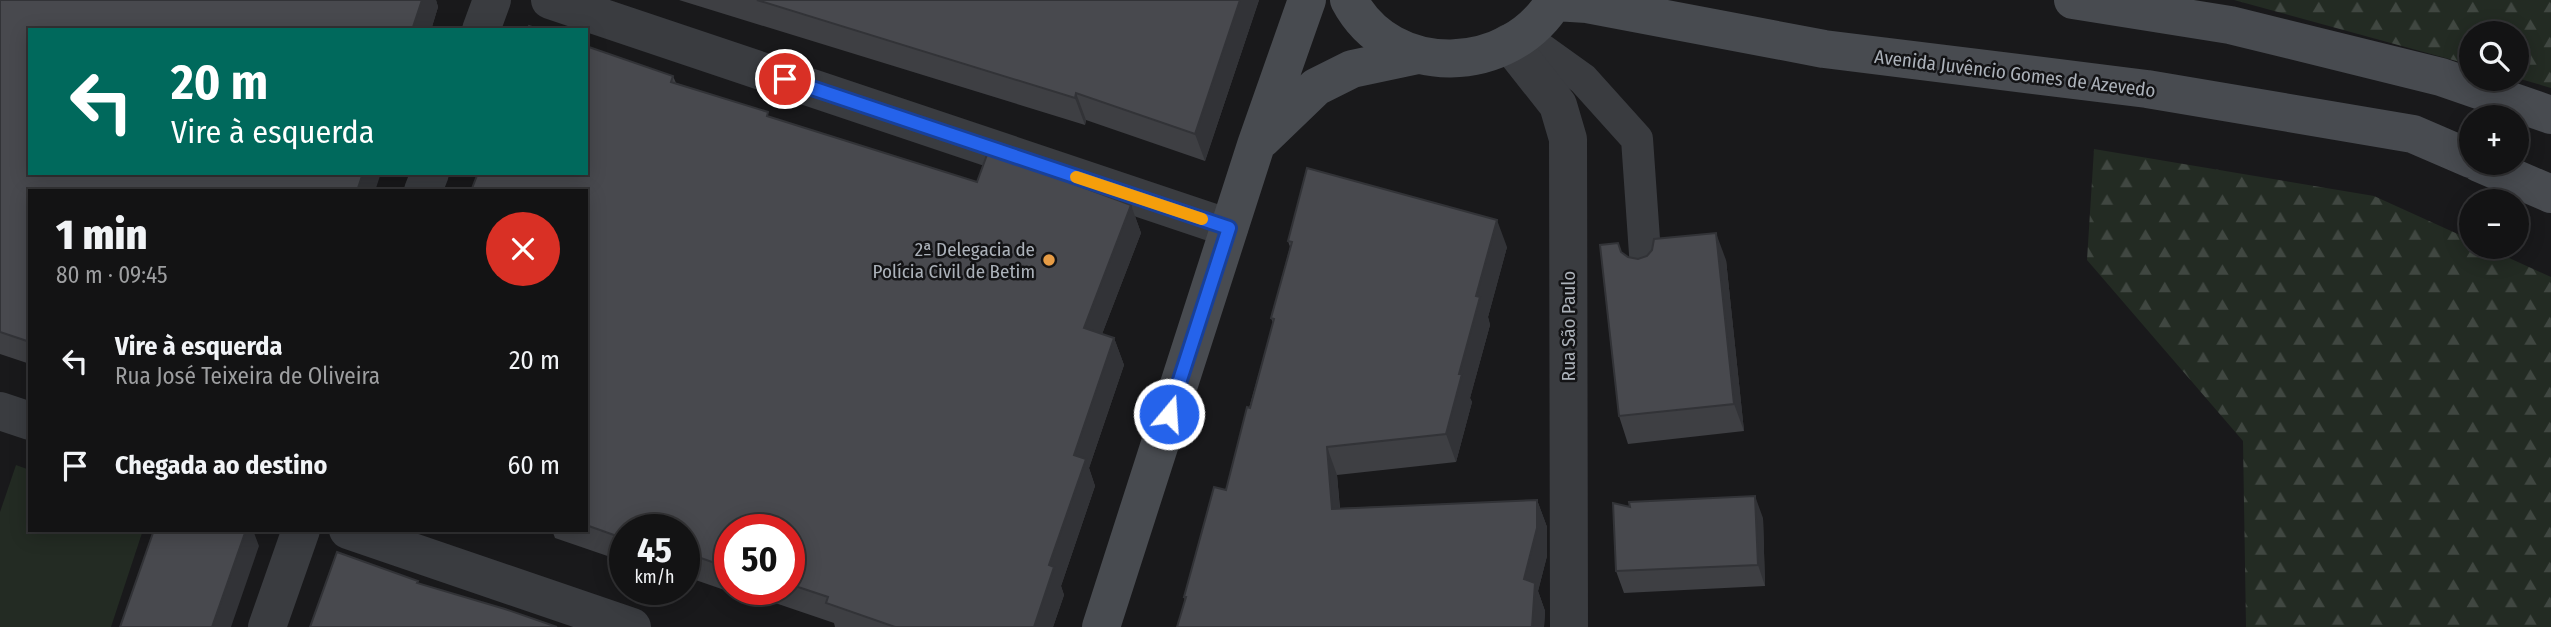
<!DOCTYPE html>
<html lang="pt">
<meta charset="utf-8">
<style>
body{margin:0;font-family:"Fira Sans Condensed",sans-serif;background:#202022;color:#f1f3f6;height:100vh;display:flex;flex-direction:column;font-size:26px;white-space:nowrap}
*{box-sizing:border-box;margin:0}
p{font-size:23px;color:#9d9ea0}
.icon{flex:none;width:38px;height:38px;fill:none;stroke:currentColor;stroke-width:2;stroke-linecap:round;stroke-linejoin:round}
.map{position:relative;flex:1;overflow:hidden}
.details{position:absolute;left:28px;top:189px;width:560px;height:343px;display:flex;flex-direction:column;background:#131314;border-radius:0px;box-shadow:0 4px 18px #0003,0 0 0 2px #323234}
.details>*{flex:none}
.top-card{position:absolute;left:28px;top:28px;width:560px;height:147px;border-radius:0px;box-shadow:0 4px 18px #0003,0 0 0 2px #323234;background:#00695c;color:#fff;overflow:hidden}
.controls{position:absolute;left:2459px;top:21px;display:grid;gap:14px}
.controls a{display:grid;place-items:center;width:70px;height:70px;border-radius:50%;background:#131314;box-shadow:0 4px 18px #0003,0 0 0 2px #323234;font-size:35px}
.speed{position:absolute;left:609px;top:514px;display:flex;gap:14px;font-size:35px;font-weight:700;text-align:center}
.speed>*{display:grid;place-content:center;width:91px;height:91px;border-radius:50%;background:#131314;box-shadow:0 4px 18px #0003,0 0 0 2px #323234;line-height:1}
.speed small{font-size:18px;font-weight:400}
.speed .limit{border:10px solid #d22;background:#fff;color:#111}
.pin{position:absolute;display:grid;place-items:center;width:60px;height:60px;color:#fff;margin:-30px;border:4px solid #fff;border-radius:50%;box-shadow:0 2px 7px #0007}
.me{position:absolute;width:77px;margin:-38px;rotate:18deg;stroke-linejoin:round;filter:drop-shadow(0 0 5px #0008)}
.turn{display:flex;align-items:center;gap:24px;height:147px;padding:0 28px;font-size:32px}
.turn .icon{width:91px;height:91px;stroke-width:2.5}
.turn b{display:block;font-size:49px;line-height:60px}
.round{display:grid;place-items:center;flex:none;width:74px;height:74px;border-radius:37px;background:#202022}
.overview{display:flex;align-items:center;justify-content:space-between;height:119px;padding:0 28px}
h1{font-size:42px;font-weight:800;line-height:52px}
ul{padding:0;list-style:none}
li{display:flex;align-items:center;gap:21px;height:105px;padding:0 28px}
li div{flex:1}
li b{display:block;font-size:26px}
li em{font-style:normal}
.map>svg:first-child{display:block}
.green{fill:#232b23}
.forest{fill:url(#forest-firs)}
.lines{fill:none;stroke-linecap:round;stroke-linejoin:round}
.service{stroke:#3a3c40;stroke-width:32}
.minor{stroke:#3a3c40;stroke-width:38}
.secondary{stroke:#484b50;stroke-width:38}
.wall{fill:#3e3f43;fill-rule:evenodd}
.shaded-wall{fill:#323337}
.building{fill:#48494e;stroke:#323337;stroke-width:2}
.route-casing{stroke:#184099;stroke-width:18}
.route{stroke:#2563eb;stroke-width:12}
.slow{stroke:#f59e0b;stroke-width:12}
.poi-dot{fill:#e79c45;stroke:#141416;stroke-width:2.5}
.labels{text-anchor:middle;stroke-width:5;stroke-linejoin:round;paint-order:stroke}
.street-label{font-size:19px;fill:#acb2ba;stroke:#141416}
.poi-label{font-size:19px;fill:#acb2ba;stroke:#141416;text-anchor:end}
</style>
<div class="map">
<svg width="2551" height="627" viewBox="0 0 2551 627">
<defs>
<pattern id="forest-firs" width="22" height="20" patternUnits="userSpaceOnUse" patternTransform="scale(1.75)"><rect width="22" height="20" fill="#232b23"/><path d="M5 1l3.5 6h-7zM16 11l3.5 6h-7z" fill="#404741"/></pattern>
</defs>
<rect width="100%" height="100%" fill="#19191b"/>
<!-- green -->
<path class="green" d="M16,465L30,470V530H143L111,627H0V512Z"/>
<!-- forest -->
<path class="forest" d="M2234,0H2551V88L2517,78L2516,33H2471V65Z
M2094,149L2374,196L2471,240V247H2485L2551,277V627H2246L2243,441L2087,260Z"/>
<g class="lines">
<!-- service -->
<path class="service" d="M1523,36L1583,79L1637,139L1646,268"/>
<!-- minor -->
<path class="minor" d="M550,0L1229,228
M481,30L492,0
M1509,43L1558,105L1568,139L1569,627
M423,191L430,173
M0,411L30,421
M348,530L632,627
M267,627L301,530"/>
<!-- secondary -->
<path class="secondary" d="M1349,0C1391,80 1510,76 1555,0
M2073,0L2230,25L2441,77L2551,115
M1555,2L1587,4L1824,49L2147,89L2413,134L2471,159
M1262,139L1316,87L1352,69L1418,55
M2479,163L2551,194
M1101,627L1256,145L1307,0"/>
</g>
<!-- wall -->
<path class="wall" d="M0,0H436L438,7L431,30H30V364L0,354Z
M679,0H1259L1205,161L1086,120L1085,125Z
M673,76L676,83L769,117L977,182L1131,205L1141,233L1102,334L1114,338L1124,365L1089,468L1095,486L1061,586L1064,595L1053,627H835L834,623L737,590L736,594L684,576V530H625V562L555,538L552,530H586V191ZM730,530H789V590H730Z
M1288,241L1507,247L1488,317L1490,325L1470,398L1472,402L1456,462L1337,475L1340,508L1537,500L1547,527V556L1538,591L1545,611L1544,627H1177L1185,601L1184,597L1226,490L1273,323L1271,318L1290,247Z
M1652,250L1726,260L1744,431L1628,444L1619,416L1621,252L1628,257L1638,259L1647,256Z
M1630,507L1763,518L1765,586L1624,593L1616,571Z"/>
<!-- shaded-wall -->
<path class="shaded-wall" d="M422,0H436L438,7L431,30H412Z
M1240,0H1259L1205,161L1195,134Z
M1076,93L1086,120L1085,125L1075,98Z
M363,173H381L375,191H357Z
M1131,205L1141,233L1094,355L1084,328Z
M1497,220L1507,247L1488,317L1490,325L1470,398L1472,402L1456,462L1446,434L1476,296Z
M1716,233L1726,260L1744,431L1734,404Z
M1114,338L1124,365L1089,468L1095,486L1061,586L1064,595L1053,627H1034L1074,455Z
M1327,447L1337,475L1342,536L1332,509Z
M1755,496L1763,518L1765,586L1758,565Z
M1537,500L1547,527V556L1538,591L1545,611L1544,627H1532L1524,579Z
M246,530H253L259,546L231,627H212Z
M727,563L730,569V578L726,567Z"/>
<!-- building -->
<path class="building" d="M0,0H422L412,30H30V173H363L357,191H30V342L0,332Z
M757,0H1240L1195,134L1076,93L1075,98Z
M529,26L541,30H528Z
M586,46L673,76L671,82L768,112L767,116L977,182L988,152L1131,205L1084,328L1114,338L1074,455L1086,459L1049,565L1054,567L1034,627H895L826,603L828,597L789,584V530H730V564L727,563L726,567L684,552V530H625V539L586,525V191H471L478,173H586Z
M1307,168L1497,220L1476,296L1480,297L1459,374H1462L1446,434L1327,447L1332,509L1537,500V528L1524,579L1535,583L1532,627H1177L1186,597H1184L1214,487L1226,490L1247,407L1250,408L1274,319L1271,318L1292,242L1288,241Z
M1716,233L1734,404L1619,416L1600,245L1618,243L1621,252L1628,257L1638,259L1647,256L1652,250L1654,239Z
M1755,496L1758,565L1616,571L1613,503L1630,507L1629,502Z
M154,530H246L212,627H120Z
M337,552L418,581L417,583L505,609L557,627H310Z"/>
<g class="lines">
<defs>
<path id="route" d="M785,79L1229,228L1169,414"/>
</defs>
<!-- route casing -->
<use href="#route" class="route-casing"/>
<!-- route -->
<use href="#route" class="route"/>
<!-- slow -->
<path class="slow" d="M1076,177L1202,219"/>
</g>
<!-- markers -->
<circle class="poi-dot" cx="1049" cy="260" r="7"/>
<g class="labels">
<!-- street labels -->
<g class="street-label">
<text transform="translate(2015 73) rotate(7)" y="7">Avenida Juvêncio Gomes de Azevedo</text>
<text transform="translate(1568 326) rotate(-90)" y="7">Rua São Paulo</text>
</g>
<!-- poi labels -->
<g class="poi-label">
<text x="1035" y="256">2ª Delegacia de<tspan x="1035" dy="22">Polícia Civil de Betim</tspan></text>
</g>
</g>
</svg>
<div class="controls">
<a><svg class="icon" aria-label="search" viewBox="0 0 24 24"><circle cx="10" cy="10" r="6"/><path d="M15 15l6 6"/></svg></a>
<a>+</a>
<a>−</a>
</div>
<div class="speed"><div>45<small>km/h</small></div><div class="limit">50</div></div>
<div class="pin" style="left:785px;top:79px;background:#d93025"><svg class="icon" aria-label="arrive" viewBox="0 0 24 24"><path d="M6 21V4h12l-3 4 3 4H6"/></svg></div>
<svg class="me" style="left:1169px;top:414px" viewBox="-20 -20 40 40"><circle r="17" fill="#2563eb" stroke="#fff" stroke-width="3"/><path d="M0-11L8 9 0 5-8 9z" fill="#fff"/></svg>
<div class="top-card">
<div class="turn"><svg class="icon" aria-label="left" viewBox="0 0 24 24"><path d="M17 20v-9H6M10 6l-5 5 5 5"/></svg><div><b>20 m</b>Vire à esquerda</div></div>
</div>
<section class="details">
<div class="overview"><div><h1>1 min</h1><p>80 m · 09:45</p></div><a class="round" style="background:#d93025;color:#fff"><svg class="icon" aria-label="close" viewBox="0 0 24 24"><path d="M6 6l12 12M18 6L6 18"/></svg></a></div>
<ul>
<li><svg class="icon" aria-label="left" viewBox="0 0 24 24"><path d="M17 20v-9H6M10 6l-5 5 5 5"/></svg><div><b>Vire à esquerda</b><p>Rua José Teixeira de Oliveira</p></div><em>20 m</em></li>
<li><svg class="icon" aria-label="arrive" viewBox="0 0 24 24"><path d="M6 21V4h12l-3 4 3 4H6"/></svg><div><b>Chegada ao destino</b></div><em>60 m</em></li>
</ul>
</section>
</div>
